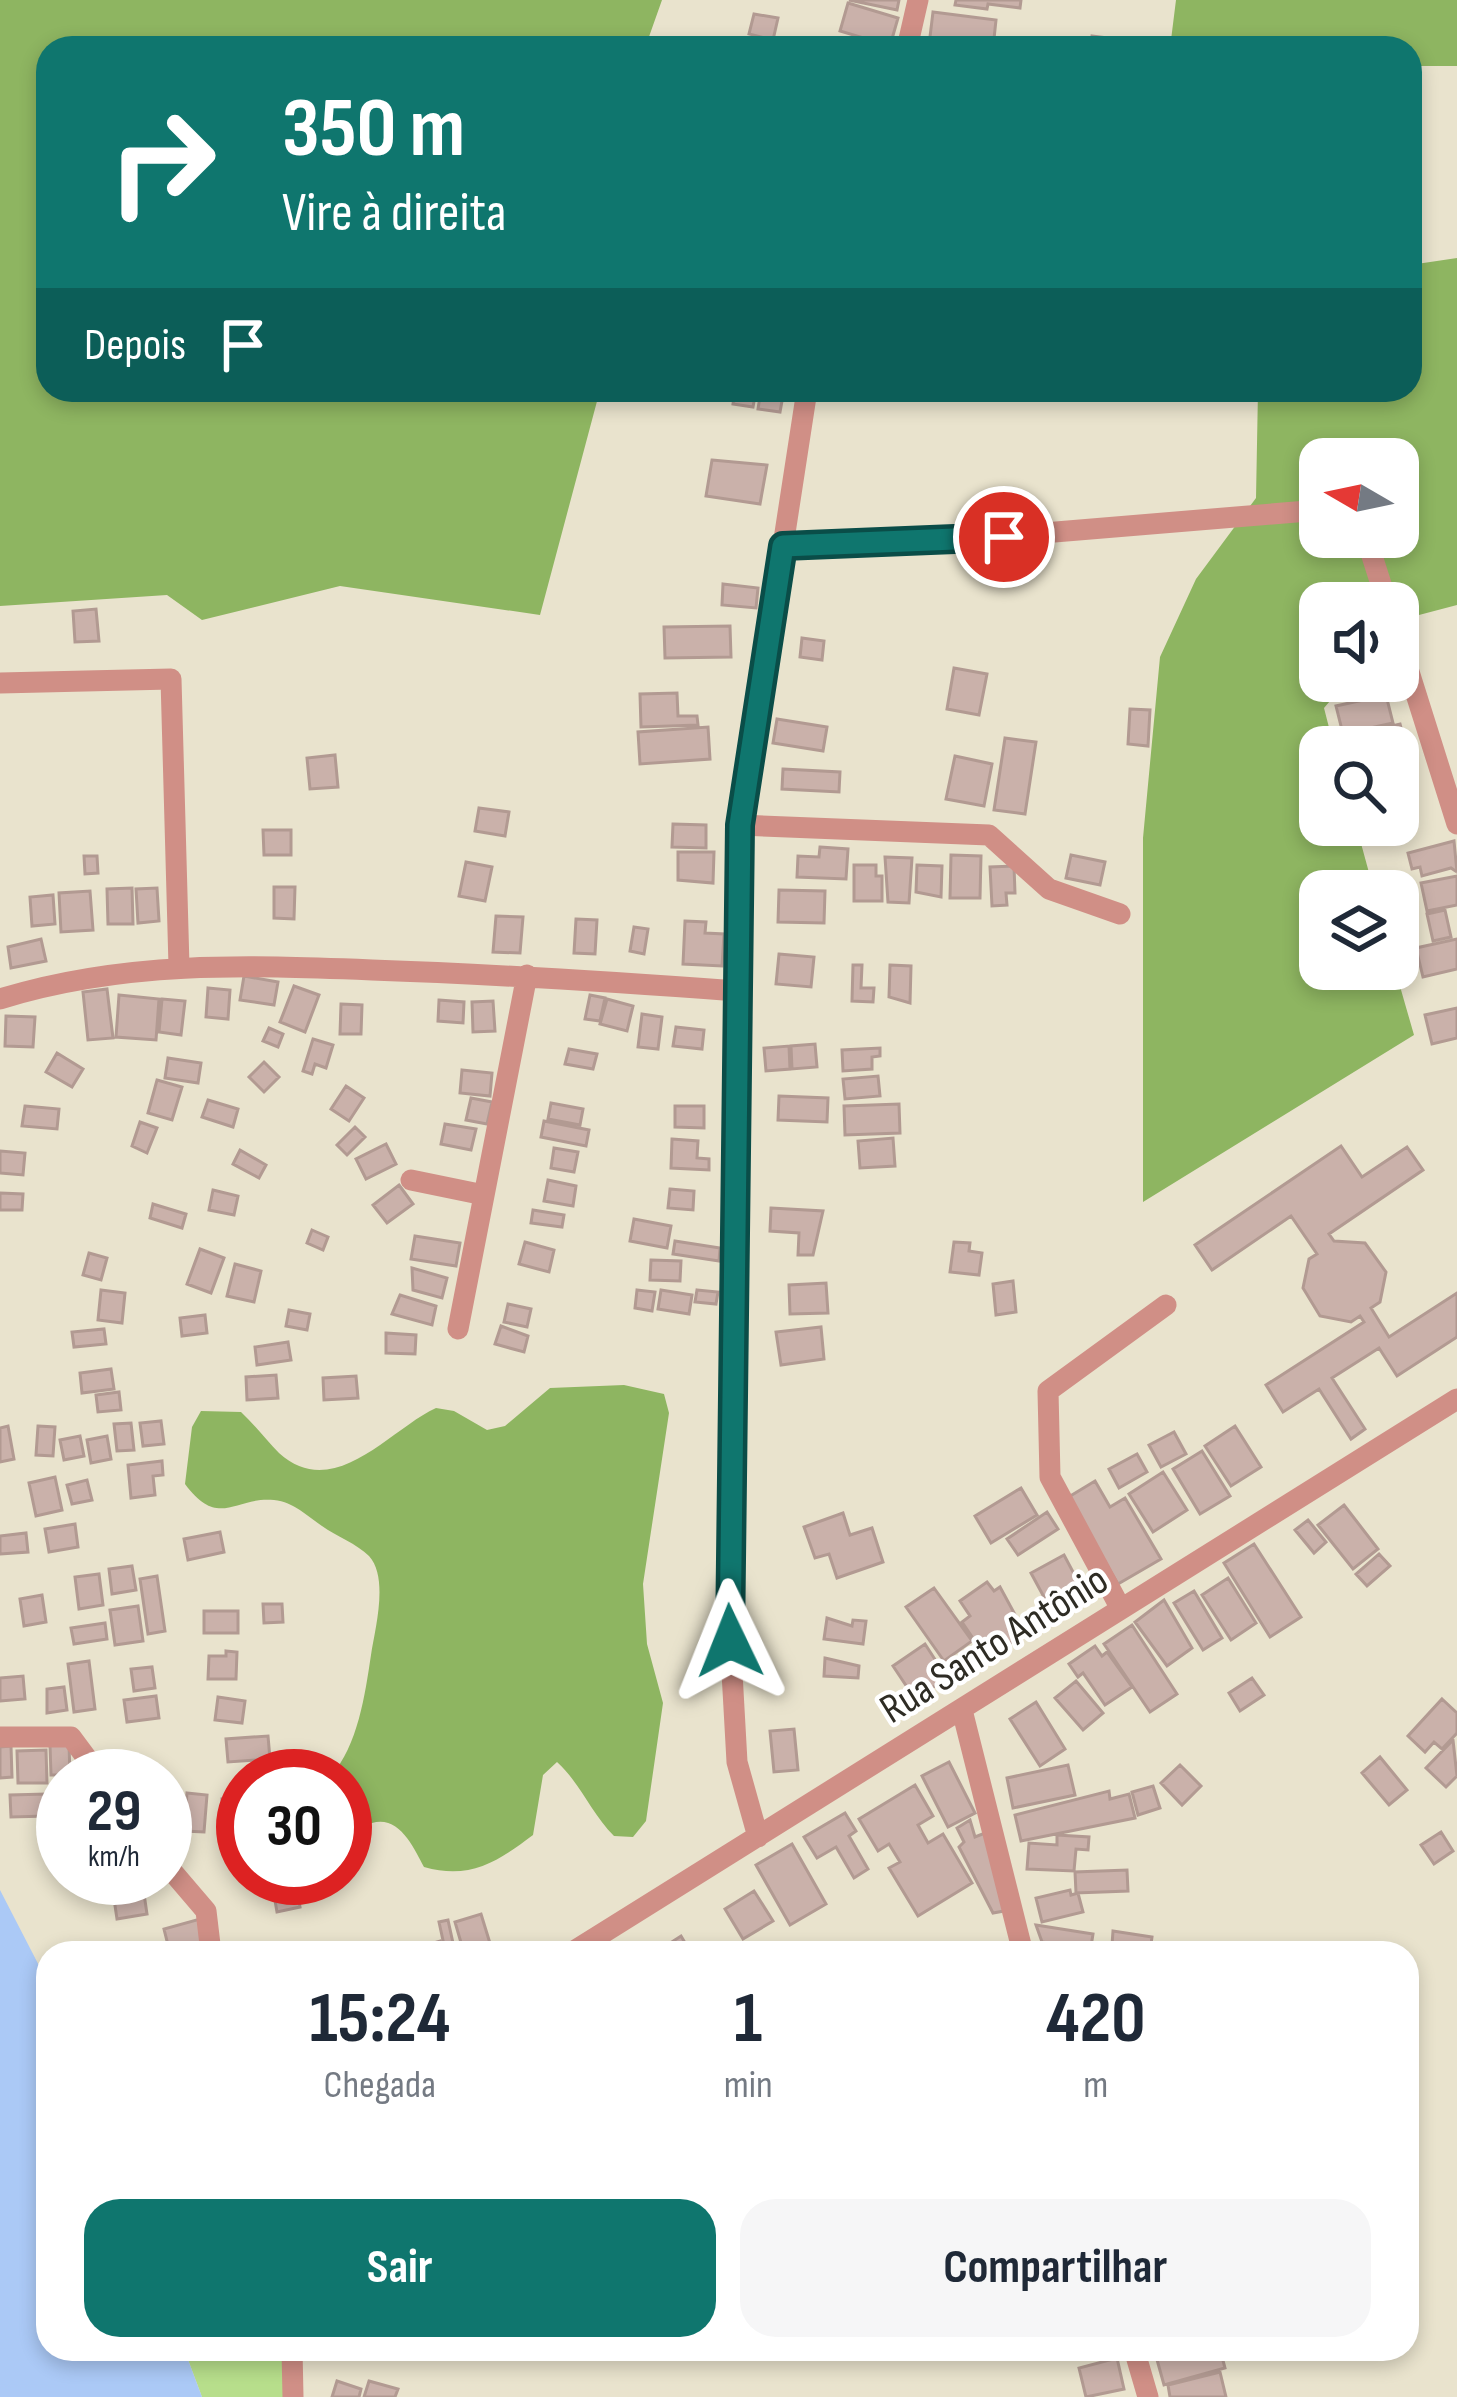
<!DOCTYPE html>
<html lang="pt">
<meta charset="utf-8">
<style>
body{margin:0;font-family:"Sofia Sans Condensed",sans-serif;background:#f6f6f7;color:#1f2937;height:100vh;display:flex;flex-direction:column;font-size:45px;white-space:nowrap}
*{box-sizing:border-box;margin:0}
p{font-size:39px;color:#747a83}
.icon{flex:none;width:66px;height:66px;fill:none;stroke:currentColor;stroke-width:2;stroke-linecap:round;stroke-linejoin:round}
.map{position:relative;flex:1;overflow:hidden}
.sheet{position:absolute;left:36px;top:1941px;width:1383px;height:420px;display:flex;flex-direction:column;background:#fff;border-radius:36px;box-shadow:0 6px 18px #0003}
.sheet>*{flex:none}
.guide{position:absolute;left:36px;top:36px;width:1386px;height:366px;border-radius:36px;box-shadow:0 6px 18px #0003;background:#0f766e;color:#fff;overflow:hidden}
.needle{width:78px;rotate:279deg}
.tools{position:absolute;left:1299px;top:438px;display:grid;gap:24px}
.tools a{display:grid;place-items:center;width:120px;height:120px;border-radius:24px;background:#fff;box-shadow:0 6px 18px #0003;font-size:60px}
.speed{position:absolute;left:36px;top:1749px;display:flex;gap:24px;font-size:60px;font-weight:700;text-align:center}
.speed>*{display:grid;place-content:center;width:156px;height:156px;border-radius:50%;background:#fff;box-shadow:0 6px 18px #0003;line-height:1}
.speed small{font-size:30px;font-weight:400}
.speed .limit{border:18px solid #d22;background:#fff;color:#111}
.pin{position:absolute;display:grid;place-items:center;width:102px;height:102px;color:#fff;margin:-51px;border:6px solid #fff;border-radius:50%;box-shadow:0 3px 12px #0007}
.me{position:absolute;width:132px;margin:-66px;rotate:358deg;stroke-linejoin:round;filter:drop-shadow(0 0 9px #0008)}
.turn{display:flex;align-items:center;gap:42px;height:252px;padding:0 48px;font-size:54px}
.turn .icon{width:156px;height:156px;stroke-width:2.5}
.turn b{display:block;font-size:84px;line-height:102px}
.then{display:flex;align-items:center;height:114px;padding:0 48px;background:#0003;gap:24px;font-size:45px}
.eta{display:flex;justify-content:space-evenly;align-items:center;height:204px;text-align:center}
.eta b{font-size:72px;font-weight:700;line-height:84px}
.primary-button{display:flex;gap:24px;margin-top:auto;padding:24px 48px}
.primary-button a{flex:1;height:138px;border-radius:36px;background:#0f766e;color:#fff;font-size:48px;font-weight:700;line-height:138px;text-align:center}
.primary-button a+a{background:#f6f6f7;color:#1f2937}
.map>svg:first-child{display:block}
.green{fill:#b7de8b}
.forest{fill:#8eb561;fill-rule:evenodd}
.water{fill:#abc9f6}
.building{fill:#cab1aa;stroke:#b29a92;stroke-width:3}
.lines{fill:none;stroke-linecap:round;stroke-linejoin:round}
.minor{stroke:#d08f86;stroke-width:21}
.route-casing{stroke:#0a4d48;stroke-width:30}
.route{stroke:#0f766e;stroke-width:21}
.labels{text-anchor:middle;stroke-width:9;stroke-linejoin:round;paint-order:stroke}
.street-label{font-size:42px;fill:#2e2c24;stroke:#fff}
</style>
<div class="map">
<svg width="1457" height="2397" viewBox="0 0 1457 2397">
<rect width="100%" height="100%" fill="#e9e3cd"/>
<!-- green -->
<path class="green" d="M184,2349H262L283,2357L290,2397H202Z"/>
<!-- forest -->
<path class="forest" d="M0,0H662L645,48H48V390H600L540,615L340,586L202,620L167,595L0,606Z
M1176,0H1457V66H1410V48H1170Z
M1457,258V605L1419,615L1398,631V603H1320V681H1347L1324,708L1334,747H1320V825H1356L1374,891H1320V969H1395L1414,1035L1143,1202V838L1160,657L1196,579L1256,498L1258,390H1410V265ZM1320,459H1398V537H1320Z
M624,1385L664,1394L669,1413L643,1584L647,1644L663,1703L646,1821L633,1837L614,1836C591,1813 581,1784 557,1762L543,1775L533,1835C497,1862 470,1880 424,1867C414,1849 400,1815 372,1823C363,1826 356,1835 345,1838V1776H331C358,1745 365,1695 371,1655C375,1629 389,1578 369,1556C357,1544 336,1536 322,1526C307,1516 294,1502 274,1500C235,1496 219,1530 185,1484L192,1427L201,1411L241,1412C255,1425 266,1440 279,1453C334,1503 390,1429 436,1408L454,1411L487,1430L505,1426L550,1388Z"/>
<!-- water -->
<path class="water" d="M0,1890L48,1983V2349H184L202,2397H0Z"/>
<!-- building -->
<path class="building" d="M849,0H899L897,10Z
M956,0H1021L1020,8L988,4L987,9L955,5Z
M848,3L898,18L890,46L840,31Z
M933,12L996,20L993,48L929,45Z
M754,14L778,18L773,40L749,34Z
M1092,36L1116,39L1114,48H1090Z
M735,390H756L753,407L733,404Z
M761,390H784L780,412L758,409Z
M712,460L767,465L760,504L706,496Z
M723,584L758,588L756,608L722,605Z
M96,609L99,641L75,642L73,611Z
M730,626L731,657L665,658L664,627Z
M802,638L824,641L822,660L800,657Z
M954,668L987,674L979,715L947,709Z
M677,693L678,716H697L698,725L641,727L640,694Z
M1386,695L1393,723L1343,734L1336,706Z
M1130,709L1150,710L1148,746L1128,744Z
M777,719L827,727L823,751L773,743Z
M1400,724L1407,751L1363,747L1359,734Z
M708,727L710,759L640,764L638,732Z
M1005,738L1036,742L1025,814L994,810Z
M335,755L338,787L310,789L307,758Z
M955,756L992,764L984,806L946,799Z
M783,769L840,772L839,792L782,789Z
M479,808L509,812L505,836L475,831Z
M673,824L706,825V848L672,847Z
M263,830H291V855H264Z
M1454,841L1457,872L1451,868L1422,876L1420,867L1412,869L1408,853Z
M820,847L848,849L846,879L797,877L798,856L819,857Z
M678,852H714L713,883L678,880Z
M951,855L981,856L980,898H950Z
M1071,855L1105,862L1100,885L1066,878Z
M84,856H97L98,873L85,874Z
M885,857L912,858L909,903L888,902Z
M466,862L492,867L485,901L459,896Z
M854,865H876V876H882V901H854Z
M917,865L942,866L941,897L916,892Z
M1014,866L1015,893H1006L1007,905L992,906L990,867Z
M1457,876V905L1427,911L1421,883Z
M274,887H295L294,919L274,918Z
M132,888L133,924H108L107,889Z
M157,888L159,921L138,923L136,889Z
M779,890L825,891L824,923L778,922Z
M90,891L93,930L61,932L59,893Z
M53,895L55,924L32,926L30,897Z
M1445,910L1451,937L1433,941L1427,914Z
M496,916L523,917L520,953L493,952Z
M576,919L597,920L595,954L574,953Z
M685,921L706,922L705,933L724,934L722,966L683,964Z
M634,927L648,929L644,954L630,951Z
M41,939L46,961L11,968L8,947Z
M1457,939V969L1423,977L1416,948Z
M779,954L814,957L811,987L776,984Z
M853,965H862L861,988H874L873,1002L852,1001Z
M890,965L911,966L910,1003L889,997Z
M244,976L278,982L274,1005L240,1000Z
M294,986L319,995L305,1032L280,1022Z
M208,988L230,990L228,1019L206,1017Z
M107,989L113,1038L88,1040L83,992Z
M119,995L159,999L156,1040L116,1037Z
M590,995L605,998L600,1021L585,1019Z
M162,999L185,1001L181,1035L159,1032Z
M607,999L633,1006L627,1031L600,1024Z
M439,1000L464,1002L463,1023L438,1021Z
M493,1001L495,1031L473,1032L472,1002Z
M341,1004L362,1005L361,1034H340Z
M1457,1008V1038L1432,1044L1425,1015Z
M642,1014L662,1017L658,1049L638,1047Z
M6,1016L35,1017L33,1047L5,1046Z
M676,1027L704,1030L702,1049L673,1046Z
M269,1028L283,1034L278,1047L263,1041Z
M313,1039L333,1045L326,1068L315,1064L312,1074L303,1071Z
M815,1044L817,1067L792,1069L791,1046Z
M789,1046L790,1069L766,1071L764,1048Z
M880,1048V1056L872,1057V1069L843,1071L842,1050Z
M569,1049L597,1054L593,1069L565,1064Z
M57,1053L83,1069L72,1087L46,1072Z
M168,1058L201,1063L198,1083L165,1078Z
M264,1062L279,1077L264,1092L249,1077Z
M462,1070L492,1073L490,1096L460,1093Z
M878,1076L880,1096L845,1099L843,1079Z
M157,1080L182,1087L172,1120L148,1113Z
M346,1086L364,1098L349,1121L331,1109Z
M779,1096L828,1098L827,1122L778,1120Z
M471,1098L492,1102L487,1124L466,1120Z
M208,1100L238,1109L233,1127L202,1117Z
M551,1103L583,1109L580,1125L548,1119Z
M899,1104L900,1133L845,1135L844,1106Z
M25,1106L59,1109L57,1129L22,1126Z
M675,1106H704V1128L675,1127Z
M544,1121L589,1130L586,1146L541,1137Z
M140,1122L157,1128L147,1153L132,1146Z
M445,1124L476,1129L471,1150L441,1144Z
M355,1127L365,1137L347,1155L337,1145Z
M893,1138L895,1166L860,1168L858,1141Z
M672,1139L698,1141L697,1158L709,1159V1170L671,1168Z
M386,1144L396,1164L366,1179L356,1159Z
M1341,1146L1362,1177L1407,1147L1423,1170L1329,1234L1334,1241L1365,1243L1386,1272L1380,1302L1371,1308L1389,1337L1457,1293V1337L1397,1376L1379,1348L1332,1378L1365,1429L1351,1439L1319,1389L1283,1412L1266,1385L1364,1322L1360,1316L1351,1322L1320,1316L1303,1288L1309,1259L1317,1254L1291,1216L1212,1270L1195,1245Z
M554,1148L578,1152L574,1172L551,1168Z
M240,1150L266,1165L259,1178L233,1164Z
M0,1151L25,1153L23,1175L0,1173Z
M548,1180L576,1186L573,1206L544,1201Z
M399,1185L413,1204L387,1223L373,1205Z
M670,1189L694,1191L693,1210L668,1208Z
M213,1190L238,1196L234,1215L209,1210Z
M0,1193L23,1194L22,1210H0Z
M153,1204L186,1214L182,1228L150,1218Z
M771,1208L823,1211L813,1255H798L799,1233L770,1231Z
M533,1210L564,1215L562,1227L531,1223Z
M634,1219L671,1226L667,1248L630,1241Z
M312,1230L328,1237L323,1250L307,1243Z
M415,1236L460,1243L456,1266L411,1259Z
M675,1241L720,1248L719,1261L673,1254Z
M525,1242L554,1250L549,1272L519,1264Z
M954,1242L970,1243L969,1251L982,1253L979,1275L950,1272Z
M200,1249L224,1258L211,1293L187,1284Z
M89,1253L107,1258L101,1280L83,1275Z
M651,1260L681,1261L680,1281L650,1280Z
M235,1264L261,1271L254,1302L227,1296Z
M412,1268L447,1278L442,1298L413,1290Z
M1013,1281L1016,1312L996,1315L993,1284Z
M826,1283L828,1313L790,1314L789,1285Z
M101,1290L125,1293L122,1323L98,1320Z
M637,1290L655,1292L652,1311L635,1308Z
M661,1290L692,1295L689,1314L658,1309Z
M697,1290L718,1292L716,1304L695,1302Z
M400,1295L436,1306L432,1325L392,1314Z
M508,1304L531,1309L527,1327L504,1322Z
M289,1310L310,1314L307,1330L286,1326Z
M205,1315L207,1333L182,1336L180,1318Z
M501,1326L528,1336L524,1352L495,1344Z
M821,1327L824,1359L781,1365L776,1332Z
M104,1329L106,1344L74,1347L72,1332Z
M386,1333L416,1335L415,1354L386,1353Z
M288,1342L291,1360L257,1365L255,1347Z
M111,1369L114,1389L82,1393L80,1373Z
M276,1375L278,1398L247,1400L246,1377Z
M356,1376L358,1398L324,1400L323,1378Z
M119,1392L121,1410L98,1412L96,1395Z
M161,1421L164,1444L143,1446L140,1423Z
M131,1423L134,1450L117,1451L114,1424Z
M8,1426L14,1459L0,1462V1428Z
M38,1426L55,1427L53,1456L36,1455Z
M1235,1426L1261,1467L1231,1486L1205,1446Z
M1174,1432L1186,1454L1161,1467L1149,1445Z
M80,1436L84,1456L64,1460L60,1440Z
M107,1436L111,1459L91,1463L87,1440Z
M1202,1451L1230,1496L1200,1514L1173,1469Z
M1137,1454L1147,1472L1119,1488L1109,1469Z
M162,1461L163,1475L153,1476L155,1495L131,1498L128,1465Z
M1163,1472L1187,1510L1153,1532L1129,1494Z
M55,1477L62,1510L36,1516L29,1483Z
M87,1480L92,1500L72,1504L67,1485Z
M1095,1481L1110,1507L1125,1498L1161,1559L1118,1584L1067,1498Z
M1021,1488L1037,1515L991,1543L975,1516Z
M1344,1505L1378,1549L1353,1569L1318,1525Z
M1047,1512L1058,1529L1018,1555L1007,1539Z
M843,1513L850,1535L872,1528L883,1562L837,1578L829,1554L815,1558L804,1527Z
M1308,1520L1326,1542L1314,1553L1295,1530Z
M75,1524L78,1547L49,1552L45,1529Z
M220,1532L224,1552L188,1560L184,1539Z
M26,1533L28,1552L0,1554V1536Z
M1254,1544L1301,1617L1270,1637L1224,1563Z
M1379,1554L1390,1566L1367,1586L1356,1574Z
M1064,1555L1080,1585L1070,1590L1075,1599L1052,1612L1031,1573Z
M132,1566L136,1590L112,1594L109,1569Z
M99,1574L103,1605L79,1609L75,1577Z
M157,1576L165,1631L148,1634L140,1579Z
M1228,1578L1256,1623L1231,1640L1202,1595Z
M987,1582L994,1591L1000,1587L1025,1633L987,1659L962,1622L970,1616L960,1601Z
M934,1588L972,1641L944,1661L906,1607Z
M1194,1591L1222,1638L1203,1650L1174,1603Z
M42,1595L46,1622L24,1626L20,1599Z
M1164,1600L1192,1648L1167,1666L1135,1622Z
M263,1604H282L283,1622L264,1623Z
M138,1606L143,1641L115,1645L110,1610Z
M204,1611H238V1633H204Z
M827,1618L852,1626L853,1620L866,1621L863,1644L824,1639Z
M105,1623L107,1639L74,1644L71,1628Z
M1132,1625L1177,1694L1150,1712L1104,1644Z
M925,1644L947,1678L915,1699L893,1666Z
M1095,1646L1102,1656L1107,1652L1132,1687L1105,1705L1083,1673L1078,1677L1069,1664Z
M226,1651L237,1652L236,1679H208L209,1656H226Z
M825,1658L859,1666L858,1678L824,1676Z
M89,1661L95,1709L74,1712L68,1664Z
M152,1667L155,1688L134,1691L131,1669Z
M23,1676L25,1699L0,1701V1678Z
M1252,1678L1264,1695L1240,1711L1229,1693Z
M1076,1681L1103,1713L1083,1730L1055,1698Z
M64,1687L67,1710L47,1713V1689Z
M156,1696L159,1718L127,1722L124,1700Z
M218,1697L245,1701L242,1723L215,1720Z
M1442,1699L1457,1713V1733L1442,1749L1434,1742L1425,1752L1408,1736Z
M1036,1702L1065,1749L1040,1766L1010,1719Z
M794,1729L798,1770L774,1772L770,1731Z
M268,1736L270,1759L228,1762L226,1739Z
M1453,1740L1457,1776L1446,1787L1426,1768Z
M69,1744L70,1775H51L50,1745Z
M11,1746L12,1777L0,1778V1747Z
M46,1750L47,1783H18L17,1751Z
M1380,1757L1407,1790L1389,1805L1362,1773Z
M949,1762L975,1813L948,1827L922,1776Z
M1068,1765L1075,1795L1013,1808L1007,1778Z
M1180,1765L1201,1786L1182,1805L1161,1783Z
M915,1785L933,1816L918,1825L928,1843L943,1834L972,1883L918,1916L889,1868L900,1862L889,1844L878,1851L859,1819Z
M1153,1786L1160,1808L1138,1815L1132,1792Z
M1109,1791L1110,1799L1129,1794L1135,1818L1021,1841L1015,1815Z
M187,1793L207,1795L204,1832L184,1831Z
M46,1794L47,1816L11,1817L10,1795Z
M243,1798V1820L223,1821L222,1799Z
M845,1813L856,1831L849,1836L868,1869L854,1878L836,1847L817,1858L804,1837Z
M970,1820L975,1837L985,1833L1004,1911L993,1913L959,1847L964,1842L957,1828Z
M1441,1832L1453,1851L1434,1864L1421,1845Z
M1057,1835L1089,1837L1088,1850L1076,1849L1074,1871L1027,1869L1029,1843L1057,1845Z
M792,1844L826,1904L790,1925L756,1865Z
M1127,1870L1128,1891L1076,1893L1075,1872Z
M98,1878H135V1882L100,1887Z
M271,1878H295L300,1907L277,1912Z
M143,1887L147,1914L117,1919L113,1892Z
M1070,1890L1071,1895L1078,1893L1083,1912L1042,1922L1036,1898Z
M754,1891L773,1921L743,1939L725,1909Z
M481,1914L493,1953H464L455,1922Z
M200,1919L208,1949L170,1953L164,1929Z
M448,1920L453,1943L444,1945L439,1922Z
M1036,1925L1093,1934L1090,1953H1046L1048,1943L1042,1942Z
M1113,1931L1152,1937L1151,1944L1112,1945Z
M681,1936L691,1953H667L664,1947Z
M440,1941L444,1953H400Z
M111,1943L141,1944L140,1953H111Z
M1182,2349H1220L1225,2368L1164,2385L1156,2356Z
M1117,2358L1124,2389L1086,2397L1079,2368Z
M1220,2372L1226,2397H1170L1168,2385Z
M337,2381L361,2389L359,2397H332Z
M369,2381L398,2389L395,2397H364Z"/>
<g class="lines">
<!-- minor -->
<path class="minor" d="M907,48L918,0
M1366,537L1387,603
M783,546L959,540L1320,510
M1398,637L1457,824
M0,683L171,679L179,966
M740,825L989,835L1049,889L1120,914
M0,999C123,961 245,965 372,970C494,974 615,982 737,991
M411,1180L484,1195
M458,1329L527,975
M1121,1609L1050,1477L1048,1391L1166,1305
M962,1710L1023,1953
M0,1737H71L100,1776
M758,1837L737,1762L728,1601L740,825L807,390
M165,1863L206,1911L211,1953
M571,1953L1457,1399
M292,2349L293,2397
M1134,2349L1148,2397"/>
</g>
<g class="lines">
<defs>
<path id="route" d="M730,1641L740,825L783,546L1004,537"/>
</defs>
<!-- route casing -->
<use href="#route" class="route-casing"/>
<!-- route -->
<use href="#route" class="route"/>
</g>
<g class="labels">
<!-- street labels -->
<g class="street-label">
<text transform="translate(993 1643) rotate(-32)" y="15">Rua Santo Antônio</text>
</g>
</g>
</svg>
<div class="tools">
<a><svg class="needle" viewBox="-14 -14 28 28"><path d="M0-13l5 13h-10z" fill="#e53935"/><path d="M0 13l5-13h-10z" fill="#747a83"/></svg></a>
<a><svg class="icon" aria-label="sound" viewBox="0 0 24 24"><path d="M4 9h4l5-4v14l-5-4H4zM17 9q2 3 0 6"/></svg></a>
<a><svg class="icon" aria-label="search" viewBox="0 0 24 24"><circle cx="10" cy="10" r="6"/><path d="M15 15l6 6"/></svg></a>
<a><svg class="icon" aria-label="layers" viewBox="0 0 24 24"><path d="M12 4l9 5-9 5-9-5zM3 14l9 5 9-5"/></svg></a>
</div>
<div class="speed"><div>29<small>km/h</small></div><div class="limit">30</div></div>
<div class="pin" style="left:1004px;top:537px;background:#d93025"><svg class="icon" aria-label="arrive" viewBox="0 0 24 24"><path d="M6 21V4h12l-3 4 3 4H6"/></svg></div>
<svg class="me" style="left:730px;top:1641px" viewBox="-20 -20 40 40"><path d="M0-17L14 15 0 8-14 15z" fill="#0f766e" stroke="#fff" stroke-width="4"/></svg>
<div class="guide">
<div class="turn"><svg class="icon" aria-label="right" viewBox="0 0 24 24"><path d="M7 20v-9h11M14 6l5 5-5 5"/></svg><div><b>350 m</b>Vire à direita</div></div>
<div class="then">Depois<svg class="icon" aria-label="arrive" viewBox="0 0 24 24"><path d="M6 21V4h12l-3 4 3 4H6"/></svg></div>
</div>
<section class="sheet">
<div class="eta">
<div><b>15:24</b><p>Chegada</p></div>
<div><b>1</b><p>min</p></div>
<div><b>420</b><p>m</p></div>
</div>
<div class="primary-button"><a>Sair</a><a>Compartilhar</a></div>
</section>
</div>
